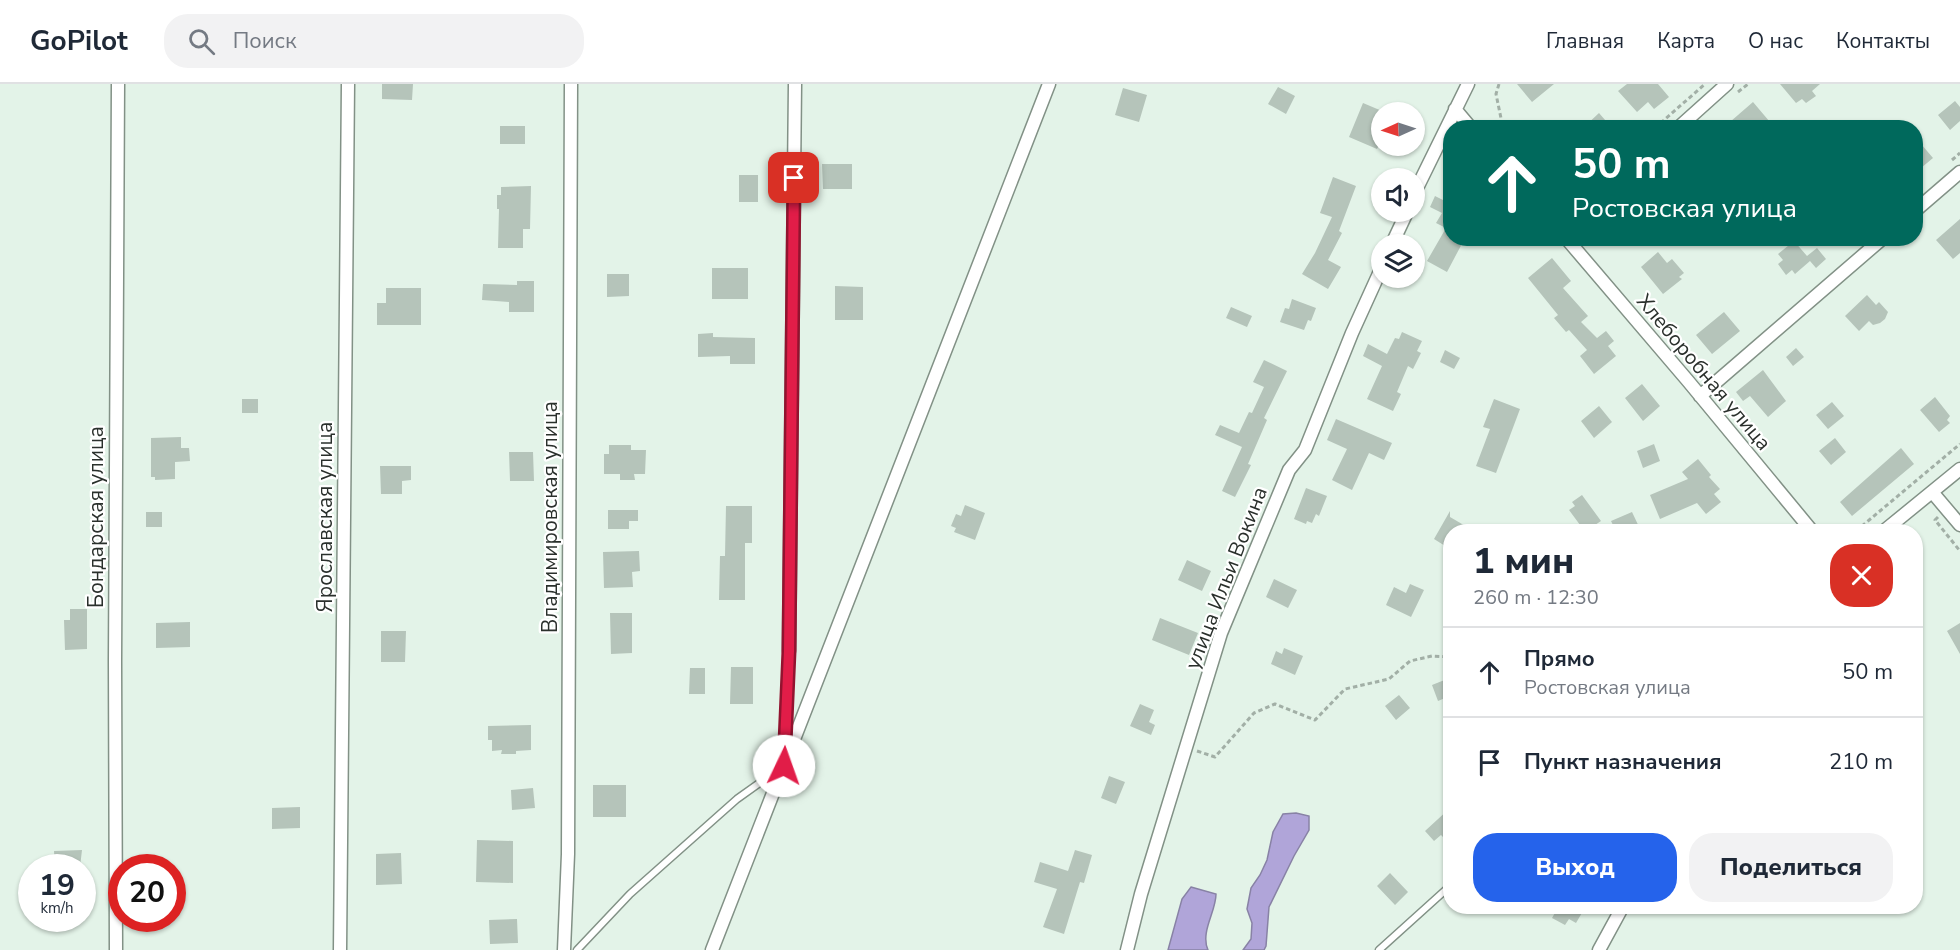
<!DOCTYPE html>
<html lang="ru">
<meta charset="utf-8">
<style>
body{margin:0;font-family:"Nunito Sans",sans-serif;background:#f2f2f3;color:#1f2937;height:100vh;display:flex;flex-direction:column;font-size:22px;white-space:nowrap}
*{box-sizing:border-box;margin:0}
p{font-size:20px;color:#747a83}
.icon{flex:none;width:33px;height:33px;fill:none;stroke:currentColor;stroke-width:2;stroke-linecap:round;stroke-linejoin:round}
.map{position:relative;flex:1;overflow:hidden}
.sheet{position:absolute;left:1443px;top:440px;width:480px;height:390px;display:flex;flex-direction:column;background:#fff;border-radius:24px;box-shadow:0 2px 4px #0004}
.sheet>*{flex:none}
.hud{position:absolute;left:1443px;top:36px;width:480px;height:126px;border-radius:24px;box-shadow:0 2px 4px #0004;background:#00695c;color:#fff;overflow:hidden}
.needle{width:39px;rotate:267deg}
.buttons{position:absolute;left:1371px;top:18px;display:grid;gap:12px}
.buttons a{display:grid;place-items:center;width:54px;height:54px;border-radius:50%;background:#fff;box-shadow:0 2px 4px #0004;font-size:30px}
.speed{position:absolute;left:18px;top:770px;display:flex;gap:12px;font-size:30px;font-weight:700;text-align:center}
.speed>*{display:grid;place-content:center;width:78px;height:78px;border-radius:50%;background:#fff;box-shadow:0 2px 4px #0004;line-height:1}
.speed small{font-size:15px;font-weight:400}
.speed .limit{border:9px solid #d22;background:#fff;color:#111}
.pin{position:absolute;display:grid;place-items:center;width:51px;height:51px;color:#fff;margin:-26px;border-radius:12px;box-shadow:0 3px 9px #0006}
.me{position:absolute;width:66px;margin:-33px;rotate:3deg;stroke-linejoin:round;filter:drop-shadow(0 0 4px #0008)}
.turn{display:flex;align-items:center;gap:21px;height:126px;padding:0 30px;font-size:27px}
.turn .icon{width:78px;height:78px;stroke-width:2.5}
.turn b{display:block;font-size:42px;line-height:51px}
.round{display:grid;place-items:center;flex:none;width:63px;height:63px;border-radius:24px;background:#f2f2f3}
.head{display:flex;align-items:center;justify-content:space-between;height:102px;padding:0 30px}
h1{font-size:36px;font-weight:800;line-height:45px}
.cta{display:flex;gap:12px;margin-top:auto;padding:12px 30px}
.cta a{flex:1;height:69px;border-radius:24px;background:#2563eb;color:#fff;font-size:24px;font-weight:800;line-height:69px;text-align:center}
.cta a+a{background:#f2f2f3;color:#1f2937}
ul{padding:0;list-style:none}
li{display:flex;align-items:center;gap:18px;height:90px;padding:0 30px;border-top:2px solid #e0e1e3}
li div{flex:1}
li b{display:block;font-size:22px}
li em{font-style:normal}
header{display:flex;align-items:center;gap:36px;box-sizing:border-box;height:84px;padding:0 30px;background:#fff;border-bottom:2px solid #e0e1e3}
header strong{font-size:28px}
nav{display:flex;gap:33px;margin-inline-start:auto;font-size:21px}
.search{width:420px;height:54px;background:#f2f2f3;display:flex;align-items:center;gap:15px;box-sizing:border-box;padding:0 21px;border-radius:24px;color:#747a83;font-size:22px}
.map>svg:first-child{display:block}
.water{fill:#b0a5d9;stroke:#8882a5;stroke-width:1.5}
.building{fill:#b5c4ba}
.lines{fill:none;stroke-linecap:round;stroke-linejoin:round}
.lane-casing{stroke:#829186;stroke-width:9}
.street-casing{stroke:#829186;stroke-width:15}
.path{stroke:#a2afa6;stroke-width:3;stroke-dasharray:4.5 3;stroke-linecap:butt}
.lane{stroke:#fff;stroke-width:6}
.street{stroke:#fff;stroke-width:12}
.route-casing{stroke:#92132f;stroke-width:15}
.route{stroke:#e11d48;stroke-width:10}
.labels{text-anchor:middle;stroke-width:4.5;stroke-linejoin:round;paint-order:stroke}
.street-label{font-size:21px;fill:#2a302c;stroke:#fff}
</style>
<header>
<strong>GoPilot</strong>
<div class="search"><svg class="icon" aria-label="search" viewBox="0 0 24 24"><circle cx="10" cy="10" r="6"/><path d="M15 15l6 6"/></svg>Поиск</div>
<nav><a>Главная</a><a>Карта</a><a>О нас</a><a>Контакты</a></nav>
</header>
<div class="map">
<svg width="1960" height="866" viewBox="0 0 1960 866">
<rect width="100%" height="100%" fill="#e3f3e8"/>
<!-- water -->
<path class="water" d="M1296,729L1309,732V746L1294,772L1269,823L1266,862L1264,866H1243L1251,855L1252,839L1247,825L1251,804L1260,791L1267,776L1273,748L1283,730Z
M1191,803L1216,810C1216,828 1200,848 1208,866H1168L1182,815Z"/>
<!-- building -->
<path class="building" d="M382,0H413L412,16L382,15Z
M1517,0H1554L1532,18Z
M1627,0H1658L1669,13L1654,25L1648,18L1637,28L1618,7Z
M1780,0H1820L1812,7L1816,12L1806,19L1802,15L1796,19Z
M1278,3L1295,12L1286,30L1268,20Z
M1123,4L1147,11L1139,38L1115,31Z
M1955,17L1960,23V37L1950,46L1938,31Z
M1753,18L1775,44H1723Z
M1363,19L1382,27V55L1377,65L1349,53Z
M1599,29L1612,44H1583Z
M500,42H525V60H500Z
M1916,54L1933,74L1921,84L1916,77Z
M822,80H852V105H823Z
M739,91H758V118H739Z
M1333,93L1356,102L1339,147L1342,149L1328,176L1341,183L1328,205L1302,190L1315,169L1332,133L1320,129Z
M531,102L530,145H523V164H498L499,125H497V111H501V103Z
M1450,110V154H1465L1447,188L1427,177L1446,144L1436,139L1442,129L1430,123L1435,112L1447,118Z
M1960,135V169L1953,175L1936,156Z
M1794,157L1807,172L1817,164L1826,175L1816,184L1810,177L1795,190L1792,186L1786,191L1778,180L1783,176L1778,170Z
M1658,168L1667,179L1672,175L1684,189L1679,193L1682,195L1663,210L1641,183Z
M1552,174L1571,197L1563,204L1588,232L1581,238L1597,254L1606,247L1614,257L1608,262L1616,272L1594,290L1580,272L1587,266L1569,246L1566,248L1554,234L1558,231L1528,194Z
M712,184H748V215H712Z
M607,190H629V212L607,213Z
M517,197H534V228H509V218L482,216L483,200L517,201Z
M835,202L863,203V236H835Z
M386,204H421V241H377V219H386Z
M1867,211L1876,221L1879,218L1888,228L1885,235L1880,239L1873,241L1869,237L1859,247L1845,232Z
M1292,215L1316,224L1311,237L1308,236L1304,246L1280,238L1285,224L1289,225Z
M1231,223L1252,232L1247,243L1226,234Z
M1724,228L1740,247L1712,270L1696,251Z
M1402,248L1422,257L1417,267L1421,269L1413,285L1408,282L1397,308L1401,310L1393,327L1367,315L1382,282L1363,272L1368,260L1387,270L1395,254L1399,255Z
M713,249V253L755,254V280H730V272L698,273V250Z
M1796,264L1804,273L1793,282L1786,273Z
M1445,266L1460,274L1454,285L1440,278Z
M1264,276L1287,287L1264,334L1267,336L1248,380L1251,381L1235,413L1222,407L1242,363L1215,351L1220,341L1239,349L1249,328L1252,329L1264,303L1253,298Z
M1763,286L1786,317L1768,333L1750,312L1743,317L1736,308Z
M1642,300L1660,322L1643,337L1625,314Z
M1935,313L1950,332L1947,336L1950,339L1939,348L1920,326Z
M242,315H258V329H242Z
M1494,315L1520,325L1496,389L1476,382L1490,345L1483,343Z
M1832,318L1844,332L1828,345L1816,331Z
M1599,322L1612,338L1594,354L1581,337Z
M1336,335L1392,359L1384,376L1369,369L1352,406L1332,396L1347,365L1327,356Z
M181,353V364H189L190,377L175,378V395L155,396V393H151V354Z
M1835,354L1846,368L1831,381L1819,367Z
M1654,360L1660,377L1643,384L1637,367Z
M609,361H631V366H646L645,390H634L635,396H620V390H604V370H609Z
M1901,364L1914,380L1852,432L1840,418Z
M509,368H533L534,397H510Z
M1698,375L1711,391L1709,393L1720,405L1714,410L1721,418L1706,430L1697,419L1660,435L1650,411L1688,395L1682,388Z
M380,382H411V396L402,397V410H381Z
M1306,404L1327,412L1319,432L1316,430L1312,439L1307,437L1306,440L1294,435Z
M1582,411L1601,437L1589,445L1587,442L1583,445L1569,426L1575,422L1572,418Z
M965,421L985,429L975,456L954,448L956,444L951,442L956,430L961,432Z
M726,422H752V459H745V516H719L720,472H725Z
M608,426H638V437H629V445H608Z
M1450,427V433L1474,447H1450V465L1434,455Z
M146,428H162V443H146Z
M1632,428L1641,447H1616L1611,437Z
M639,467L640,487L632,488L633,503L604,504L603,468Z
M1187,476L1211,487L1202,507L1178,496Z
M1274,495L1297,506L1288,524L1266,513Z
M1410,500L1424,506L1411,533L1386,521L1394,503L1406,509Z
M70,525H87V565L65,566L64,536H70Z
M610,529H632V569L611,570Z
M1160,534L1198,549L1189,571L1152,556Z
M190,538V563L156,564V539Z
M1960,539V570L1947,547Z
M381,547H406L405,578H381Z
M1284,564L1303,572L1295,591L1271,580L1276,567L1282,570Z
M731,583H753V620H730Z
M690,584H705V610H689Z
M1447,595L1450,604V612L1438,617L1432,601Z
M1399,611L1410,624L1396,636L1385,622Z
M1140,620L1154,626L1149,638L1155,641L1151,651L1130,642Z
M531,641V666L516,667V670H501L502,666L492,667V656H488V642Z
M1109,692L1125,698L1116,720L1101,714Z
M593,701H626V733H593Z
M533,704L535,724L512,726L511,706Z
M300,723V744L272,745V724Z
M1450,724V748L1444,754L1441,751L1434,757L1425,747Z
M477,756L513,757V799L476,798Z
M82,766L80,783H55L54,767Z
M1075,766L1092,771L1084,799L1080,798L1064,850L1043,843L1057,805L1034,798L1040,778L1068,787Z
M401,769L402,800L376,801V770Z
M1390,789L1408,808L1395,821L1377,802Z
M1547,822H1586L1576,839L1569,835L1565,841L1552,834L1556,827Z
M517,835L518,859L490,860L489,836Z"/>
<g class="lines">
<defs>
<path id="lane" d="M784,671L789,567
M577,866L630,810L737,715L779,685
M1379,866L1450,802"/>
<path id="street" d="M1455,25L1471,44
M1678,44L1727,0
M1414,110L1468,0
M1916,126L1960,88
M1566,154L1688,297L1812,447
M1392,160L1407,128
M1700,312L1883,154
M1933,409L1960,441
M1884,447L1960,385
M789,567L795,0
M116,866L115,577L118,0
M340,866L348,0
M564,866L568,770L571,0
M712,866L1049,0
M1127,866L1141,810L1221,549L1289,386L1305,366L1352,249L1382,183
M1599,866L1623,822"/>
</defs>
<!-- lane casing -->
<use href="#lane" class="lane-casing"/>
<!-- street casing -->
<use href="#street" class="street-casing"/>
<!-- path -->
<path class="path" d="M1499,0L1496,10L1503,44
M1738,8L1748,0
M1655,44L1705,0
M1952,76L1960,69
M1938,433L1935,436L1960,467
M1824,444L1833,447
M1700,447L1723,445L1731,447
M1856,447L1960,360
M1197,667L1215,673L1254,629L1275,620L1315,636L1345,605L1389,595L1410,577L1432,572L1450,573"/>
<!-- lane -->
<use href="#lane" class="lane"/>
<!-- street -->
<use href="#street" class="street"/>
</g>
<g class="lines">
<defs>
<path id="route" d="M784,682L789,567L794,94"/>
</defs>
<!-- route casing -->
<use href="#route" class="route-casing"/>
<!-- route -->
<use href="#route" class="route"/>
</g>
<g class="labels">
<!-- street labels -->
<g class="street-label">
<text transform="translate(1704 288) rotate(50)" y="7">Хлеборобная улица</text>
<text transform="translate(96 433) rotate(-90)" y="7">Бондарская улица</text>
<text transform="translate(325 433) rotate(-90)" y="7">Ярославская улица</text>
<text transform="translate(550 433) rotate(-90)" y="7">Владимировская улица</text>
<text transform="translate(1226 494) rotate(-69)" y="7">улица Ильи Вокина</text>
</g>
</g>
</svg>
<div class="buttons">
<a><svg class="needle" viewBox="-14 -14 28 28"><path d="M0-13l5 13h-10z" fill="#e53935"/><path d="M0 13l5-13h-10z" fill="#747a83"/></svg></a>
<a><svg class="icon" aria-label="sound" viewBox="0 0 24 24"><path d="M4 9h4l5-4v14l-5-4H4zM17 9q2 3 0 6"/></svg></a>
<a><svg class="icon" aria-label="layers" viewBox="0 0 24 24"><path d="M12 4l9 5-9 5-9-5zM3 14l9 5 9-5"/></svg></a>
</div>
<div class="speed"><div>19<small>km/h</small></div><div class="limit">20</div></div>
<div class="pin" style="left:794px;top:94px;background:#d93025"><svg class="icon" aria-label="arrive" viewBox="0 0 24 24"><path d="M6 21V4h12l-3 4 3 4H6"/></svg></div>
<svg class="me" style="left:784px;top:682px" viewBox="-20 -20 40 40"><circle r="19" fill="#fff"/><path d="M0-13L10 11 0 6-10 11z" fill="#e11d48"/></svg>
<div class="hud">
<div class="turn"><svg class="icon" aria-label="ahead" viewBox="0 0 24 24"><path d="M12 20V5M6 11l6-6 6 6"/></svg><div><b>50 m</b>Ростовская улица</div></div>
</div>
<section class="sheet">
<div class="head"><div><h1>1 мин</h1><p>260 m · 12:30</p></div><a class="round" style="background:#d93025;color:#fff"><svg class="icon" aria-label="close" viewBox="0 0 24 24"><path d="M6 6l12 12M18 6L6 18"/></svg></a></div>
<ul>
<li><svg class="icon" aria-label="ahead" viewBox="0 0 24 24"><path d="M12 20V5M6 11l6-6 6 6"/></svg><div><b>Прямо</b><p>Ростовская улица</p></div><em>50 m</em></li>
<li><svg class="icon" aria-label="arrive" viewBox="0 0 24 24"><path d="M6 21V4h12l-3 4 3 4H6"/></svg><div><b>Пункт назначения</b></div><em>210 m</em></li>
</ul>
<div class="cta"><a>Выход</a><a>Поделиться</a></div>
</section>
</div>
